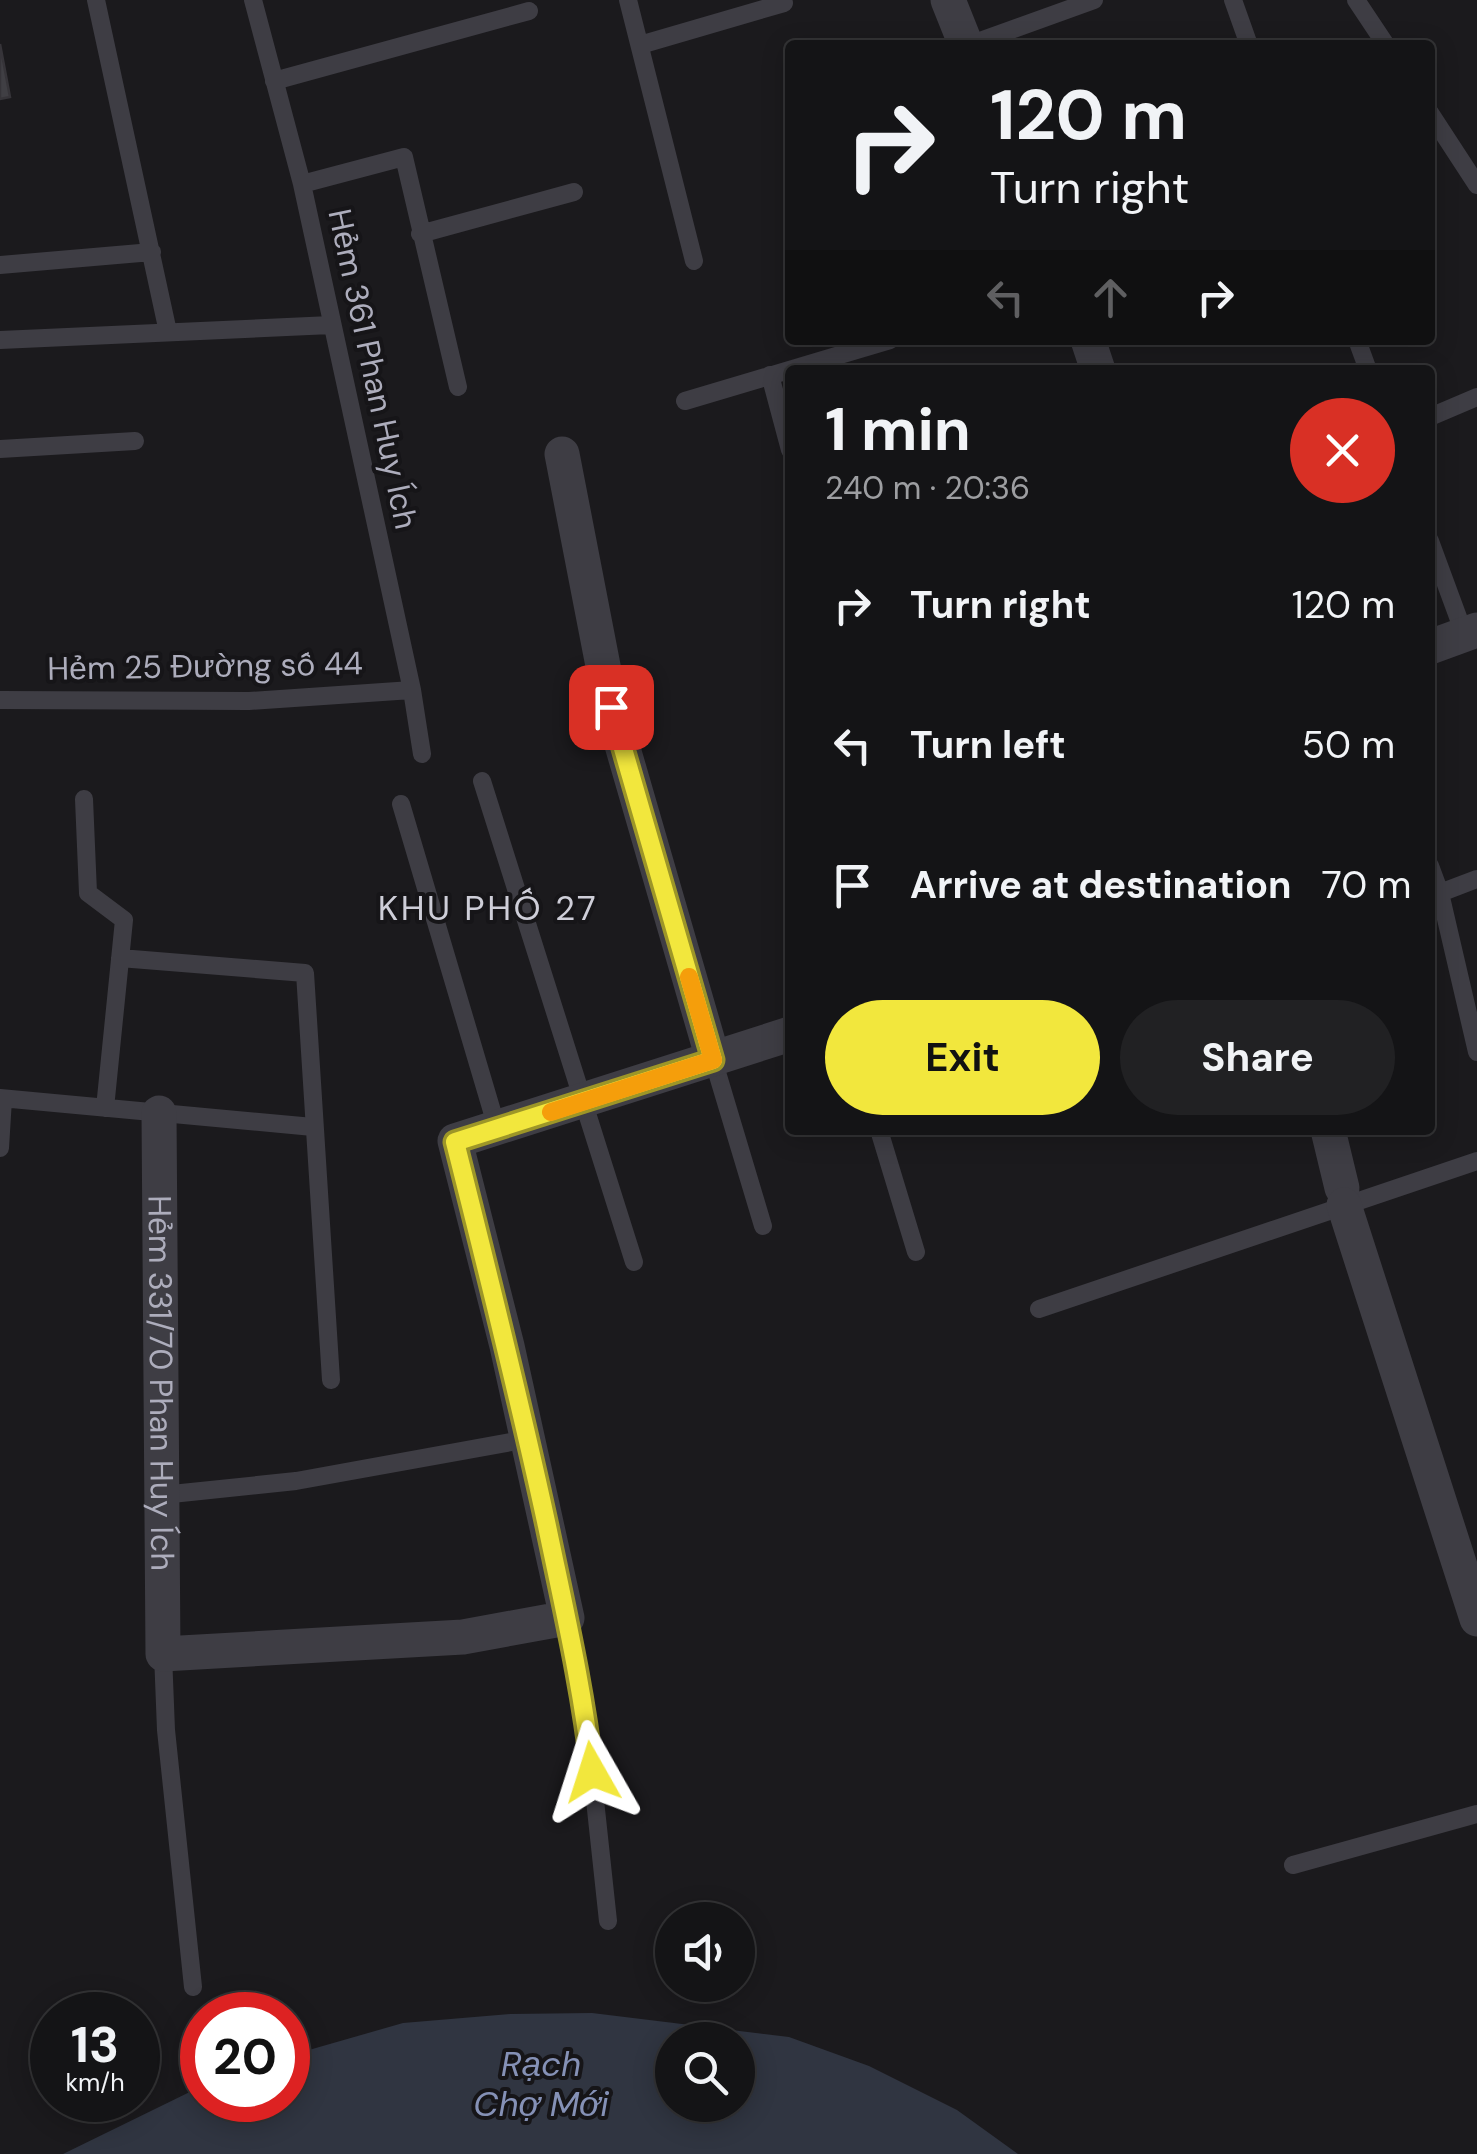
<!DOCTYPE html>
<meta charset="utf-8">
<style>
body{margin:0;font-family:"DM Sans",sans-serif;background:#212123;color:#f1f3f6;height:100vh;display:flex;flex-direction:column;font-size:38px;white-space:nowrap}
*{box-sizing:border-box;margin:0}
p{font-size:32px;color:#9d9ea1}
.icon{flex:none;width:55px;height:55px;fill:none;stroke:currentColor;stroke-width:2;stroke-linecap:round;stroke-linejoin:round}
.map{position:relative;flex:1;overflow:hidden}
.drawer{position:absolute;left:785px;top:365px;width:650px;height:770px;display:flex;flex-direction:column;background:#141416;border-radius:10px;box-shadow:0 5px 25px #0003,0 0 0 2px #333335}
.drawer>*{flex:none}
.hud{position:absolute;left:785px;top:40px;width:650px;height:305px;border-radius:10px;box-shadow:0 5px 25px #0003,0 0 0 2px #333335;background:#141416;color:#f1f3f6;overflow:hidden}
.buttons{position:absolute;left:655px;top:1902px;display:grid;gap:20px}
.buttons a{display:grid;place-items:center;width:100px;height:100px;border-radius:50%;background:#141416;box-shadow:0 5px 25px #0003,0 0 0 2px #333335;font-size:50px}
.speed{position:absolute;left:30px;top:1992px;display:flex;gap:20px;font-size:50px;font-weight:700;text-align:center}
.speed>*{display:grid;place-content:center;width:130px;height:130px;border-radius:50%;background:#141416;box-shadow:0 5px 25px #0003,0 0 0 2px #333335;line-height:1}
.speed small{font-size:25px;font-weight:400}
.speed .limit{border:15px solid #d22;background:#fff;color:#111}
.pin{position:absolute;display:grid;place-items:center;width:85px;height:85px;color:#fff;margin:-42px;border-radius:20px;box-shadow:0 5px 15px #0006}
.me{position:absolute;width:110px;margin:-55px;rotate:354deg;stroke-linejoin:round;filter:drop-shadow(0 0 8px #0008)}
.turn{display:flex;align-items:center;gap:35px;height:210px;padding:0 40px;font-size:45px}
.turn .icon{width:130px;height:130px;stroke-width:2.5}
.turn b{display:block;font-size:70px;line-height:85px}
.lanes{display:flex;align-items:center;height:95px;padding:0 40px;background:#0003;justify-content:center;gap:50px;direction:ltr}
.lanes .off{opacity:.35}
.round{display:grid;place-items:center;flex:none;width:105px;height:105px;border-radius:52px;background:#212123}
.head{display:flex;align-items:center;justify-content:space-between;height:170px;padding:0 40px}
h1{font-size:60px;font-weight:700;line-height:75px}
.action{display:flex;gap:20px;margin-top:auto;padding:20px 40px}
.action a{flex:1;height:115px;border-radius:60px;background:#f2e73d;color:#111;font-size:40px;font-weight:700;line-height:115px;text-align:center}
.action a+a{background:#212123;color:#f1f3f6}
ul{padding:0;list-style:none}
li{display:flex;align-items:center;gap:30px;height:140px;padding:0 40px}
li div{flex:1}
li b{display:block;font-size:38px}
li em{font-style:normal}
.map>svg:first-child{display:block}
.water{fill:#303541;fill-rule:evenodd}
.building{fill:#403f44;stroke:#363439;stroke-width:2.5}
.lines{fill:none;stroke-linecap:round;stroke-linejoin:round}
.service{stroke:#3e3d44;stroke-width:18}
.minor{stroke:#3e3d44;stroke-width:35}
.route-casing{stroke:#9d9628;stroke-width:25}
.route{stroke:#f2e73d;stroke-width:18}
.slow{stroke:#f59e0b;stroke-width:18}
.labels{text-anchor:middle;stroke-width:8;stroke-linejoin:round;paint-order:stroke}
.street-label{font-size:32px;fill:#adadbc;stroke:#161518}
.neighbourhood-label{font-size:35px;letter-spacing:2.5px;fill:#ceced8;stroke:#161518}
.water-label{font-size:35px;font-style:italic;fill:#8591b6;stroke:#161518}
</style>
<div class="map">
<svg width="1477" height="2154" viewBox="0 0 1477 2154">
<rect width="100%" height="100%" fill="#1b1a1d"/>
<!-- water -->
<path class="water" d="M592,2013L789,2037L869,2066L957,2110L1018,2154H63L202,2086V2100H288V2056L403,2023L510,2014ZM672,2040H738V2105H672Z"/>
<!-- building -->
<path class="building" d="M0,44L10,97L0,99Z"/>
<g class="lines">
<!-- service -->
<path class="service" d="M96,0L168,332
M253,0L302,184L412,690L422,754
M628,0L694,261
M1233,0L1249,45
M1356,0L1386,45
M640,45L784,3
M969,45L1094,0
M274,81L529,11
M1430,113L1477,185
M302,184L404,157L458,387
M420,234L574,192
M0,265L152,252
M0,340L331,325
M1357,340L1368,370
M770,375L790,450
M685,401L890,340
M1430,417L1477,397
M0,449L135,441
M1430,541L1465,636
M0,700L249,701L412,690
M482,781L634,1262
M84,799L88,893L124,920L105,1108
M401,804L497,1128
M1430,866L1440,893L1477,879
M1440,893L1477,1052
M120,958L305,973L331,1380
M713,1059L763,1226
M0,1098L313,1127
M879,1130L916,1252
M0,1148L3,1099
M1039,1309L1477,1161
M162,1495L296,1481L528,1439
M567,1618L584,1698L608,1921
M163,1654L166,1730L193,1987
M1293,1865L1477,1814"/>
<!-- minor -->
<g class="minor">
<path d="M948,0L966,45"/>
<path d="M1088,340L1098,370"/>
<path d="M562,454L611,707L713,1059"/>
<path d="M1430,647L1477,630"/>
<path id="s1" d="M159,1113L163,1654L463,1637L567,1618L507,1346L455,1141L790,1034"/>
<path d="M1328,1130L1342,1188"/>
<path d="M1344,1205L1477,1619"/>
</g>
</g>
<g class="lines">
<defs>
<path id="route" d="M592,1772C583,1689 564,1608 547,1526C519,1397 487,1269 455,1142L713,1060L611,707"/>
</defs>
<!-- route casing -->
<use href="#route" class="route-casing"/>
<!-- route -->
<use href="#route" class="route"/>
<!-- slow -->
<path class="slow" d="M551,1112L713,1060L689,977"/>
</g>
<g class="labels">
<!-- street labels -->
<g class="street-label">
<text transform="translate(373 369) rotate(78)" y="11">Hẻm 361 Phan Huy Ích</text>
<text transform="translate(205 666) rotate(-1)" y="11">Hẻm 25 Đường số 44</text>
<text dy="11" stroke="none"><textPath href="#s1" startOffset="270">Hẻm 331/70 Phan Huy Ích</textPath></text>
</g>
<!-- neighbourhood labels -->
<g class="neighbourhood-label">
<text x="488" y="920">KHU PHỐ 27</text>
</g>
<!-- water labels -->
<g class="water-label">
<text x="541" y="2076">Rạch<tspan x="541" dy="40">Chợ Mới</tspan></text>
</g>
</g>
</svg>
<div class="buttons">
<a><svg class="icon" aria-label="sound" viewBox="0 0 24 24"><path d="M4 9h4l5-4v14l-5-4H4zM17 9q2 3 0 6"/></svg></a>
<a><svg class="icon" aria-label="search" viewBox="0 0 24 24"><circle cx="10" cy="10" r="6"/><path d="M15 15l6 6"/></svg></a>
</div>
<div class="speed"><div>13<small>km/h</small></div><div class="limit">20</div></div>
<div class="pin" style="left:611px;top:707px;background:#d93025"><svg class="icon" aria-label="arrive" viewBox="0 0 24 24"><path d="M6 21V4h12l-3 4 3 4H6"/></svg></div>
<svg class="me" style="left:592px;top:1772px" viewBox="-20 -20 40 40"><path d="M0-17L14 15 0 8-14 15z" fill="#f2e73d" stroke="#fff" stroke-width="4"/></svg>
<div class="hud">
<div class="turn"><svg class="icon" aria-label="right" viewBox="0 0 24 24"><path d="M7 20v-9h11M14 6l5 5-5 5"/></svg><div><b>120 m</b>Turn right</div></div>
<div class="lanes"><svg class="icon off" aria-label="left" viewBox="0 0 24 24"><path d="M17 20v-9H6M10 6l-5 5 5 5"/></svg><svg class="icon off" aria-label="ahead" viewBox="0 0 24 24"><path d="M12 20V5M6 11l6-6 6 6"/></svg><svg class="icon" aria-label="right" viewBox="0 0 24 24"><path d="M7 20v-9h11M14 6l5 5-5 5"/></svg></div>
</div>
<section class="drawer">
<div class="head"><div><h1>1 min</h1><p>240 m · 20:36</p></div><a class="round" style="background:#d93025;color:#fff"><svg class="icon" aria-label="close" viewBox="0 0 24 24"><path d="M6 6l12 12M18 6L6 18"/></svg></a></div>
<ul>
<li><svg class="icon" aria-label="right" viewBox="0 0 24 24"><path d="M7 20v-9h11M14 6l5 5-5 5"/></svg><div><b>Turn right</b></div><em>120 m</em></li>
<li><svg class="icon" aria-label="left" viewBox="0 0 24 24"><path d="M17 20v-9H6M10 6l-5 5 5 5"/></svg><div><b>Turn left</b></div><em>50 m</em></li>
<li><svg class="icon" aria-label="arrive" viewBox="0 0 24 24"><path d="M6 21V4h12l-3 4 3 4H6"/></svg><div><b>Arrive at destination</b></div><em>70 m</em></li>
</ul>
<div class="action"><a>Exit</a><a>Share</a></div>
</section>
</div>
